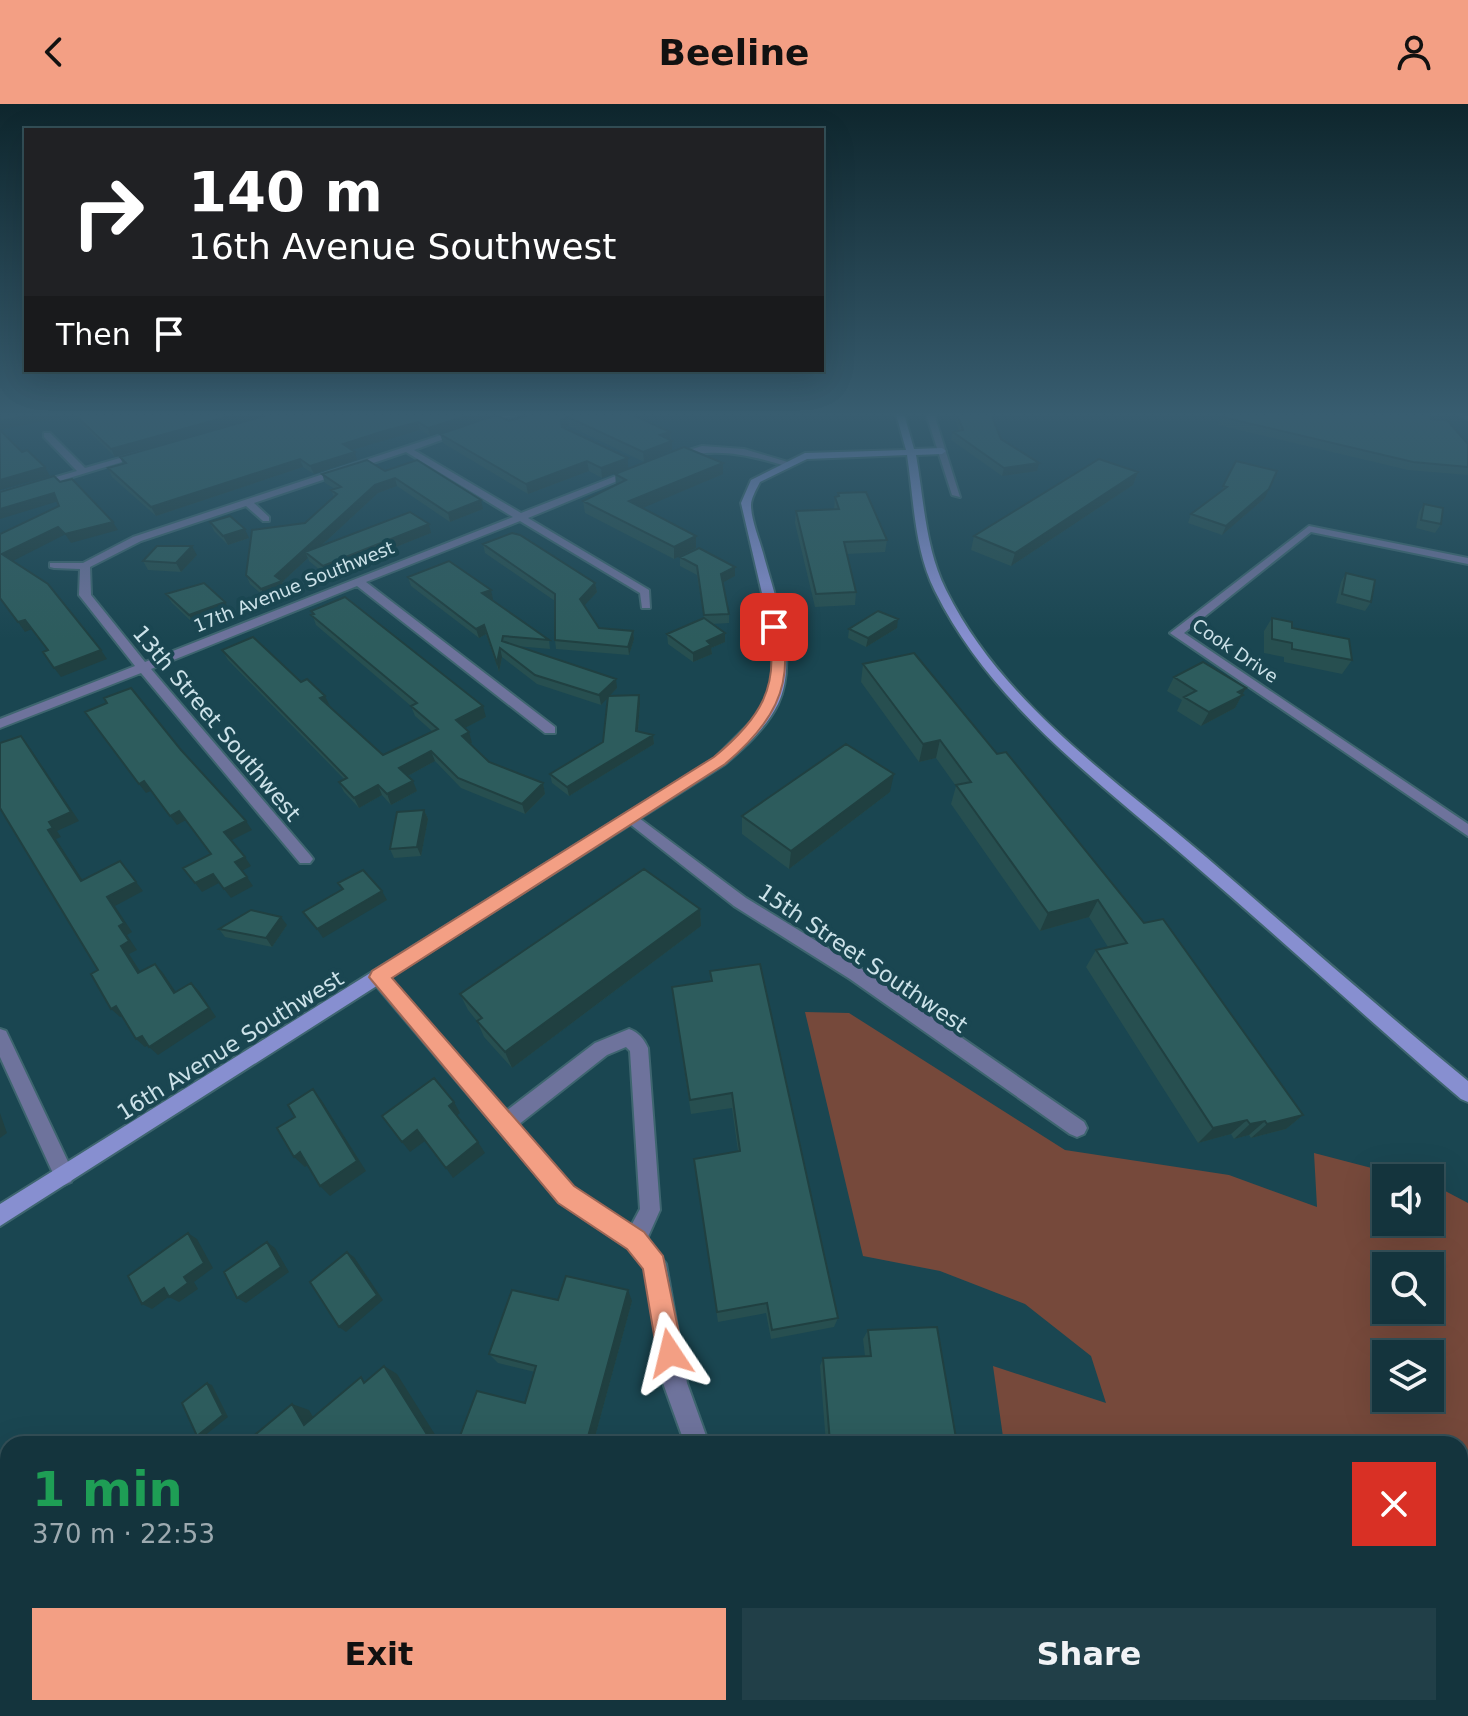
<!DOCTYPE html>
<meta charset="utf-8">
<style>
body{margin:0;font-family:"DejaVu Sans",sans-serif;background:#213f48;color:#f1f3f6;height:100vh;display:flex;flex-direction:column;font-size:30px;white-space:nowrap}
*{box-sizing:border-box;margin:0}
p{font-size:26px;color:#9daab0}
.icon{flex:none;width:44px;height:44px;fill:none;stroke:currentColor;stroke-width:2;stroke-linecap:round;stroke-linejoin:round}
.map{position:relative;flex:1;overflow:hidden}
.drawer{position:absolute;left:0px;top:1332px;width:1468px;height:280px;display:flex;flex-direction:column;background:#14343d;border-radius:24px 24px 0 0;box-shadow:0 8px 32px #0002,0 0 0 2px #334f57}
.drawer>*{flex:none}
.guide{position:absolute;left:24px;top:24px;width:800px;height:244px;border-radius:0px;box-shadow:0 8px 32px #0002,0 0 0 2px #334f57;background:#202124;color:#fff;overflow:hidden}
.fabs{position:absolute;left:1372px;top:1060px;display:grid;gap:16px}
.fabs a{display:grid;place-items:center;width:72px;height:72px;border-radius:0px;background:#14343d;box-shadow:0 8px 32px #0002,0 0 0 2px #334f57;font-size:40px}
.pin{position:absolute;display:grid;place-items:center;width:68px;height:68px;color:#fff;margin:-34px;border-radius:16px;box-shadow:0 4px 12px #0006}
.me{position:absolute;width:88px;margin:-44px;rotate:350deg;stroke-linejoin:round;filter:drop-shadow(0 0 6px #0008)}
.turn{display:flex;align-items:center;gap:28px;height:168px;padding:0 32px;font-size:36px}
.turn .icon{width:104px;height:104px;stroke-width:2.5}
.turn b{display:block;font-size:56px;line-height:68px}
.then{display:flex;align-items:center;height:76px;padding:0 32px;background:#0003;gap:16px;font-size:30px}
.round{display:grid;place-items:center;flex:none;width:84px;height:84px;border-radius:0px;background:#213f48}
.head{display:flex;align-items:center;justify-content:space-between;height:136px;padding:0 32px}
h1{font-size:48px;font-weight:600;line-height:60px;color:#1e9e55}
.primary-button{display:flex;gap:16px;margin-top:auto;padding:16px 32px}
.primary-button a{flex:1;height:92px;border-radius:0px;background:#f39f84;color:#111;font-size:32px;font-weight:600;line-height:92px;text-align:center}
.primary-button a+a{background:#213f48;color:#f1f3f6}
header{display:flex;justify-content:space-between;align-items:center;height:104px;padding:0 32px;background:#f39f84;color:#111;font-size:36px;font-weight:600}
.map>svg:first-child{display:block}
.green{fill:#76493b;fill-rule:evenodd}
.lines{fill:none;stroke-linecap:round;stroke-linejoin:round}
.street-casing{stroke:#3e656f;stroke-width:4}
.secondary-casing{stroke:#3e656f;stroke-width:4}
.street{fill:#6e739c;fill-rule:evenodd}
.secondary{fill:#878fd0;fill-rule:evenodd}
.wall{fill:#274f50}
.shaded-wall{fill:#204041}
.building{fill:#2d5c5d;stroke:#204041;stroke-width:2}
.route{fill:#f39f84;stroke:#9e6756;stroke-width:2}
.labels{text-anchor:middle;stroke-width:8;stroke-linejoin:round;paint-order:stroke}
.far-street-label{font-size:18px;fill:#cce2e9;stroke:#1a4651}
.street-label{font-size:22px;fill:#cce2e9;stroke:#1a4651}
</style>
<header><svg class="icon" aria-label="back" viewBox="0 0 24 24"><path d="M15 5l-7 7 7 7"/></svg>Beeline<svg class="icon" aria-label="person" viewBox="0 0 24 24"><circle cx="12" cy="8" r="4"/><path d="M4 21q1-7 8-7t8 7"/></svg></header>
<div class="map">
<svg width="1468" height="1612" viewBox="0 0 1468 1612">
<rect width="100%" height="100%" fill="#1a4651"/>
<!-- green -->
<path class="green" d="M805,908L849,909L1065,1046L1229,1071L1317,1103L1314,1049L1410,1074H1386V1118H1430V1079L1468,1099V1416L1460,1412V1340H1004L993,1262L1106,1299L1091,1252L1025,1200L940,1167L863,1152ZM1386,1162H1430V1206H1386ZM1386,1250H1430V1294H1386Z
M642,1604H1209L1206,1612H647Z"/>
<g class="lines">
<defs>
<path id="street" d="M507,310H518L481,323L477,320Z
M926,310H934L960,393L952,391Z
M1460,310H1468V315Z
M456,326L463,328L414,346L521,409L631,366L639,368L528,414L649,486L650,504H642L640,489L520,417L366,478L555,623V629H545L357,482L151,565L310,751L313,755L310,759H300L141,569L0,624V615L135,562L79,491L80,465L54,464L50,463V459H83L133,433ZM406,348L513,413L145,558L91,491L90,463L141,437L246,402L263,417H269V413L254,399Z
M44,329H50L85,364L141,348L145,351L0,395V389L77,367L44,333Z
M702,342L744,345L791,359L786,362C746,350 714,343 674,355L670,352Z
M1309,422L1468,454V460L1311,428L1184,529L1468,720V732L1170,529Z
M631,708L746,794L862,865L1084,1018L1087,1024L1084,1030L1077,1033L1070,1030L850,875L734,802L626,717L624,713Z
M379,866L385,868L506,1007L595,939L629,925C638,928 644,935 648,944L660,1106L647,1135L666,1160L687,1279L709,1340H685L663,1279L645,1165L628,1144L559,1098L373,878L370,873L373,868ZM626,943L630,947L640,1105L631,1122L573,1084L518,1021L607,951Z
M0,925L6,927L71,1064L74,1071L71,1078L64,1081L57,1078L0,953Z"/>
<path id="secondary" d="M896,310H904L914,345L942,344L946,347L942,350L916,351C924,396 925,444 946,486C1002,599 1112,673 1206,753C1293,828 1379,904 1468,977V998L1461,995L1427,966C1348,897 1271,827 1191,758C1098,677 991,600 935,487C914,445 914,396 907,351L807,355L760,378C757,384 751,394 751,401C751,416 759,434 763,449C775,494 799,555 778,600C766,624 745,643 725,660L0,1122V1100L715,654L758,611L772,580L773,561L768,515L741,399L751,376L805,349L906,346Z"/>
</defs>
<!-- street casing -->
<use href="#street" class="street-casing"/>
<!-- secondary casing -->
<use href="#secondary" class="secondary-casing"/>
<!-- street -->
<use href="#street" class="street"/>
<!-- secondary -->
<use href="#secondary" class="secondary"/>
</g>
<!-- wall -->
<path class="wall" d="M72,310H269L115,353L75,314Z
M271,310L486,314L430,332L420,326L387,335L352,346L357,356L314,370L303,363L156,412L112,373L108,364L123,360L120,353Z
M631,310L670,328L672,346L644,358L569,322L565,324L628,364L602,374L589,367L528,390L443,339L440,330L509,317Z
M953,310H991L1001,335L1037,367L1002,372L951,336L953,328L959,327Z
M1222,313L1431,315L1468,340V371L1408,366L1218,321Z
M1236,357L1265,394L1222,431L1188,419L1191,410L1221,388Z
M723,359V370L642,404L696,432V444L674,455L585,409L583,397L616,381L615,370Z
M385,367L483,405L450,418L397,382L378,389L321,442L431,429L326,471L309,457L308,454L282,478L286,486L266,494L250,480L246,471L334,393L331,386L335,385L325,379L322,370Z
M1138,368L1133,381L1011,462L971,446L974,432Z
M838,389L887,436L885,448L847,450L856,488L855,501L815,503L795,419L796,407L834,405L835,393H838Z
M1424,400L1441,420L1435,429L1416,424L1419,408Z
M210,418L249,434L228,441L214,427Z
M483,440L595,479L597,488L584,501L599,524L633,527L634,535L629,551L556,545L555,536V497L485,449Z
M197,451L181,468L148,466L143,457Z
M680,453L735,472L723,478L729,510V519L712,520L725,538L711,544L712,550L693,558L668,540L667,530L704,514L697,471L680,462Z
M1346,469L1371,498L1365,507L1336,499L1341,478Z
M408,473L493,495L491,496L549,536L550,545L516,542L617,584L609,592L640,600L638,627L653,631L654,640L569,692L552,679L550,670L603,638L608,593L601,601L537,580L502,553L499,568L486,530L479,534L411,482Z
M166,490L230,507L194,520L172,499Z
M311,507L486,613L464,624L472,639L470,640L489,658L543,679L545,690L525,710L461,684L435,657L408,672L417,687L391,701L382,691L359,704L344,688L339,678L344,675L228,556L222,546L301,578L383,651L433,628L415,612L411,602L316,521Z
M1272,514L1292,524L1352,556L1342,570L1284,558V553L1264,549V527Z
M897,524L866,543L848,534L849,525Z
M863,560L997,650L1144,819L1303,1011L1286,1025L1251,1034L1249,1031L1234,1035L1231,1030L1198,1039L1086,863L1096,846L1108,843L1089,813L1040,827L951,700L956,682L936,654L919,658L861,578Z
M1174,573L1246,584L1235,604L1201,622L1177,607L1182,596L1167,587Z
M890,688L789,765L742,730V712Z
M424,706L428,715L421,752L394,754L390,745Z
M700,805L701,822L512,964L484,933L477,917L468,906L460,890Z
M287,821L272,843L225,833L219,825Z
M710,867L838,1214L834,1223L771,1235L766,1209L718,1218L694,1055L738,1047L732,1004L691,1010L672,883L710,877Z
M558,1196L632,1197L593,1340H457L525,1299L535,1268L498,1259L489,1250Z
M868,1226L957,1340H826L820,1262L823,1254L865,1252L863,1235Z"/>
<!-- shaded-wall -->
<path class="shaded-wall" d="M37,310H64L63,313L0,326V317Z
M237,310H269L115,353L111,345Z
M473,310H485L486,314L430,332L428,324Z
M568,313L569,322L562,326L561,316Z
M418,318L420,326L345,348L343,340Z
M670,328V337L660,331Z
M672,337V346L644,358L643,348Z
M355,348L357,356L314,370L310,362Z
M628,354V364L602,374L601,364Z
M300,355L303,363L156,412L151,403Z
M587,357L589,367L528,390L526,380Z
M723,359V370L631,409L629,397Z
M1039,359L1037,367L1002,372L1004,364Z
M45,363L50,372L0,386V376Z
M1138,368L1133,381L1011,462L1015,449Z
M395,374L397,382L378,389L310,452L305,448L308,454L282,478L286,486L266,494L261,485L275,472L375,381Z
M1269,385L1265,394L1222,431L1226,422Z
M54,389L59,397L0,415V405Z
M481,396L483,405L450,418L448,409Z
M113,418L118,426L71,439L65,430Z
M429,420L431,429L326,471L323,462Z
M58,423L64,431L9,459L2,450Z
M245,425L249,434L228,441L223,432Z
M696,432V444L674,455V443Z
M192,442L197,451L181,468L176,459Z
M735,463V472L722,479L721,470Z
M595,479L597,488L582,504L580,495Z
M491,486L493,495L484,498L482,489Z
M225,498L230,507L194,520L189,511Z
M898,515L897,524L866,543L868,534Z
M25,516L32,525L25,528L18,518Z
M484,521L486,530L479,534L476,525Z
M633,527L634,535L629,551L628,543Z
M725,529V538L711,544L712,550L693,558V549L707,537Z
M500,544L502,553L499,568L497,559Z
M101,546L107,555L61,573L54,564Z
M616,575L617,584L601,601L599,591Z
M1246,584L1235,604L1201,622L1209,608Z
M639,591L640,600L637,636L636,627Z
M325,592L330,602L320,594Z
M483,602L486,613L459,627L456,616Z
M469,628L472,639L465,642L462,632Z
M653,631L654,640L569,692L567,683Z
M21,632L28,641L79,717L57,727L61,733L56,735L89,786L81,777L48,726L49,718Z
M940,636L936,654L919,658L923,640Z
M431,647L435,657L404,674L399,664Z
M894,670L890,688L789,765L791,747Z
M144,677L151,687L146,689L139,680Z
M413,677L417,687L391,701L387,690Z
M543,679L545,690L525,710L522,700Z
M378,681L382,691L359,704L354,694Z
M424,706L428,715L421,752L417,743Z
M179,707L186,716L177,721L170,712Z
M246,717L252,726L230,737L224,728Z
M245,753L251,762L242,767L235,758Z
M120,757L143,787L115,802L132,828L127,831L137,846L129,850L147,878L138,869L121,842L107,793Z
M213,770L219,779L202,788L195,779Z
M247,773L253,782L231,794L224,785Z
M382,787L387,796L323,834L317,825Z
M1098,796L1089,813L1040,827L1048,809Z
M700,805L701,822L512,964L505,948Z
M281,813L287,821L272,843L266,834Z
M155,860L163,869L182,897L174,889Z
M191,879L199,887L216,913L158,951L149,943Z
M116,902L125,910L120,913L111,905Z
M142,932L150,940L145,943L136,935Z
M313,985L322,997L366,1067L330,1092L320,1082Z
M454,998L460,1009L455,1013L449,1002Z
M0,1009L7,1029L0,1034Z
M1303,1011L1286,1025L1251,1034L1267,1020Z
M1247,1016L1231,1030L1198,1039L1213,1024Z
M1265,1017L1249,1031L1234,1035L1250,1020Z
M417,1026L425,1037L410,1048L402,1038Z
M478,1038L485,1049L453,1074L446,1064Z
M300,1048L310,1059L305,1063L294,1053Z
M188,1129L197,1135L213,1164L194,1178L198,1185L179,1198L169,1193L184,1173Z
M267,1138L275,1144L289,1168L246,1199L237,1194Z
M347,1148L354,1153L383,1196L346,1228L339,1223Z
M164,1184L174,1189L152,1205L142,1200Z
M628,1186L632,1197L593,1340H586Z
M384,1262L397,1270L441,1340H433Z
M207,1279L212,1281L228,1313L203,1333L197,1332Z
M292,1300L309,1306L321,1327L304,1321Z
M439,1604H453V1612H440Z
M599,1604H607L612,1612H604Z"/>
<!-- building -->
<path class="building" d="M0,310H37L0,317Z
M74,310H237L111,345Z
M271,310H473L428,324L418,318L384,327L343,340L355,348L310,362L300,355L151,403L108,364L126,359L120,353Z
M533,310H631L670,328L660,331L672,337L643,348L568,313L561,316L562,323L628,354L601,364L587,357L526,380L440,330L496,311L509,317Z
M957,310H991L1001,335L1039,359L1004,364L953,328L963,326Z
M1226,310H1429L1431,315L1447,316L1468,340V363L1413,358L1222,313Z
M0,326L22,348L27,346L45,363L0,376Z
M684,343L723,359L629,397L696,432L674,443L583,397L626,376L615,370Z
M1099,355L1138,368L1015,449L974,432Z
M367,356L385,367L417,356L481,396L448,409L395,374L375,381L275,472L282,477L261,485L246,471L252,426L305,419L337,390L331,386L341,383L322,370Z
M1236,357L1277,367L1269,385L1226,422L1191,410L1227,383L1223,382Z
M54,372L60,378L72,375L113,418L65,430L58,423L2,450L48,480L101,546L54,564L43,548L48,546L25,516L18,518L0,494V430L59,402L54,389L0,405V388Z
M866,388L887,436L844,438L856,488L816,490L796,407L839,405L835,393L839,392L838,389Z
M1424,400L1443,404L1441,420L1421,416Z
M410,408L429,420L323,462L305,448Z
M230,412L245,425L223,432L210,418Z
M512,429L520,431L595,479L580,495L599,524L633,527L628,543L555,536V490L483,440Z
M157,442H192L176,459L143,457Z
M699,444L735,463L721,470L729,510L704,511L697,462L680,453Z
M449,457L491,486L482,489L549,536L503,532L502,537L616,575L599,591L535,571L500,544L497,559L484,521L476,525L408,473Z
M1346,469L1375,476L1371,498L1342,490Z
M204,479L225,498L189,511L166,490Z
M345,493L483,602L456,616L469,628L462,632L489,658L543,679L522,700L458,674L431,647L399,664L413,677L387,690L378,681L354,694L339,678L347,674L222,546L253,533L301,578L307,575L325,592L320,594L383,651L438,625L411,602L417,599L311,511L314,510L311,507Z
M878,507L898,515L868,534L849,525Z
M704,514L725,529L707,537L711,541L693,549L667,530Z
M1272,514L1292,518V524L1349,535L1352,556L1292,545V539L1272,535Z
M914,549L997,650L1006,648L1144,819L1163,815L1303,1011L1267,1020L1265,1017L1250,1020L1247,1016L1213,1024L1096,846L1127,839L1098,796L1048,809L956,681L971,678L940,636L923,640L863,560Z
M1203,558L1246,584L1238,588L1243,591L1209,608L1184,593L1196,587L1174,573Z
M131,584L181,646L246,717L224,728L245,753L235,758L247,773L224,785L213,770L195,779L183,764L211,750L179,707L170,712L144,677L139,680L85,608L107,599L104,594Z
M639,591L636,627L653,631L567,683L550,670L603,638L608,592Z
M21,632L71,708L49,718L53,724L48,726L81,777L120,757L136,778L107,793L124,819L119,822L129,837L121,842L138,869L155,860L174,889L191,879L209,904L149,943L142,932L136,935L116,902L111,905L91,870L98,866L0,704V639Z
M846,640L894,670L791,747L742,712Z
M424,706L417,743L390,745L397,708Z
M644,765L700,805L505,948L477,917L482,914L460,890Z
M363,766L382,787L317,825L303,808L343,785L338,779Z
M251,806L281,813L266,834L219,825Z
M760,860L838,1214L772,1226L767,1199L717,1208L694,1055L740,1047L732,989L690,996L672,883L712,877L710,867Z
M434,974L454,998L449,1002L478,1038L446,1064L417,1026L402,1038L382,1012Z
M313,985L357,1057L320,1082L300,1048L294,1053L277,1024L295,1013L288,1001Z
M188,1129L204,1159L184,1173L188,1179L169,1193L164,1184L142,1200L128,1172Z
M267,1138L281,1163L237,1194L224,1168Z
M347,1148L377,1191L339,1223L310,1178Z
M566,1172L628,1186L586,1340H457L477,1287L525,1299L536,1262L489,1250L512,1186L558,1196Z
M937,1223L957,1340H881V1336L830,1338L823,1254L871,1252L868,1226Z
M384,1262L433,1340H244L292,1300L304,1321L361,1273L364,1279Z
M207,1279L223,1311L197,1332L182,1299Z
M235,1604H439L440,1612H234Z
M569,1604H599L604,1612H562Z"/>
<!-- sky -->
<linearGradient id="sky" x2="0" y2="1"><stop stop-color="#0e262d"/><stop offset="0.58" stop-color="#385d70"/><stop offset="1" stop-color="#385d70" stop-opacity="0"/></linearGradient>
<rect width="1468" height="535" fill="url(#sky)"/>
<!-- route -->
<path class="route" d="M774,519L781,523C796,584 770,622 725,660L392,874L574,1082L644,1128L663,1152L683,1249L679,1258L670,1262L661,1258L657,1249L643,1165L627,1145L558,1099L369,873L372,867L714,653C759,616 782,582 767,523Z"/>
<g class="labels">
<!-- far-street labels -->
<g class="far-street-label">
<text transform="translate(294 483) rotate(-22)" y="6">17th Avenue Southwest</text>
<text transform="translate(1235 547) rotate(34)" y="6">Cook Drive</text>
</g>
<!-- street labels -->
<g class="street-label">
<text transform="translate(217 619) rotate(50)" y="8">13th Street Southwest</text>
<text transform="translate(863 854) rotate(34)" y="8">15th Street Southwest</text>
<text transform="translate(230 941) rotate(-32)" y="8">16th Avenue Southwest</text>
</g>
</g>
</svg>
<div class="fabs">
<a><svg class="icon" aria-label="sound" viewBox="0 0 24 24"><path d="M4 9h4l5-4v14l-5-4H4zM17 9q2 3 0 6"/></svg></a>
<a><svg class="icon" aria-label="search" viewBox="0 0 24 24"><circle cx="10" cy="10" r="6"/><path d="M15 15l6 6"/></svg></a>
<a><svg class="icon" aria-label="layers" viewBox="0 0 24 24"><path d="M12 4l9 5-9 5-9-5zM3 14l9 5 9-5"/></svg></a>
</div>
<div class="pin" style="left:774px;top:523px;background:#d93025"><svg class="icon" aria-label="arrive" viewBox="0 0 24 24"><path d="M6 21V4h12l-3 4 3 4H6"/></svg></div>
<svg class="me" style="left:670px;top:1249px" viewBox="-20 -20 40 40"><path d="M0-17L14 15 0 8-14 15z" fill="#f39f84" stroke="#fff" stroke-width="4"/></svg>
<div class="guide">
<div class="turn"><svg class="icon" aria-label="right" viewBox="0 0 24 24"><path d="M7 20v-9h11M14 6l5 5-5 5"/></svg><div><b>140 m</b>16th Avenue Southwest</div></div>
<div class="then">Then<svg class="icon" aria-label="arrive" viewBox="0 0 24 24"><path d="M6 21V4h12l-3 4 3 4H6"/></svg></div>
</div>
<section class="drawer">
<div class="head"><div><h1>1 min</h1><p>370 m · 22:53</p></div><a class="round" style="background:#d93025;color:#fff"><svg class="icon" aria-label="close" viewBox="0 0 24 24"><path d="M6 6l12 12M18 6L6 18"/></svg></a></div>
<div class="primary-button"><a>Exit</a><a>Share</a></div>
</section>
</div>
